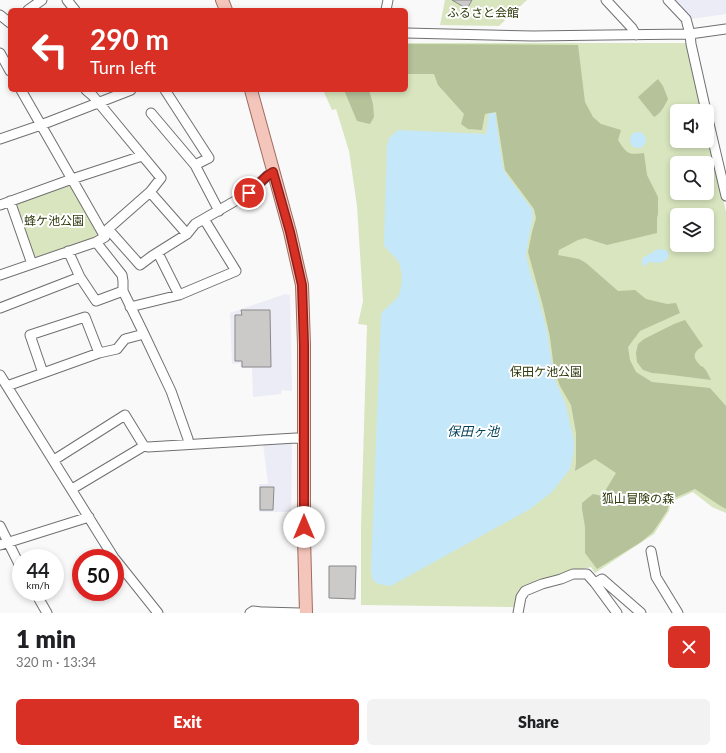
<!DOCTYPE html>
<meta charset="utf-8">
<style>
body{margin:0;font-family:Lato,"Noto Sans JP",sans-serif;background:#f2f2f2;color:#202124;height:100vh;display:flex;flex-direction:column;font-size:15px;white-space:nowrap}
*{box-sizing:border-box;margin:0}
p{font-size:13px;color:#757577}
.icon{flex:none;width:22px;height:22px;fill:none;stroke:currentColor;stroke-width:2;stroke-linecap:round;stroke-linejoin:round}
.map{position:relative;height:613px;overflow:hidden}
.drawer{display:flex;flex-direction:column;background:#fff;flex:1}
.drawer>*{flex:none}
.banner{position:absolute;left:8px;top:8px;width:400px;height:84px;border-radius:6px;box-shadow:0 2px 6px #0003;background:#d93025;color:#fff;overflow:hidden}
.fabs{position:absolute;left:670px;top:104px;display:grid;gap:8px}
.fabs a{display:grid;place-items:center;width:44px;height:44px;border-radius:6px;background:#fff;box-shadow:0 2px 6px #0003;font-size:20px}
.speed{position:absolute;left:12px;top:549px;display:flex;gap:8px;font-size:20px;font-weight:700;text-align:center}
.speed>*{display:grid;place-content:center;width:52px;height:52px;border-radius:50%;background:#fff;box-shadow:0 2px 6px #0003;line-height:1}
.speed small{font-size:10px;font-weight:400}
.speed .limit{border:6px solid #d22;background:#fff;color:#111}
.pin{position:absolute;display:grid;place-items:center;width:34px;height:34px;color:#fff;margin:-17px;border:2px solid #fff;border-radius:50%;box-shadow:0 1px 4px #0007}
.me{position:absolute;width:44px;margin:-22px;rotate:0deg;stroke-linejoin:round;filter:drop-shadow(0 0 3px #0008)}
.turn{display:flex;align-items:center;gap:14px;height:84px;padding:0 16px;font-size:18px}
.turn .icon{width:52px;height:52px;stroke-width:2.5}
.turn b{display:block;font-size:28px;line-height:34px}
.round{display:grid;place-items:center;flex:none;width:42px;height:42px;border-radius:6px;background:#f2f2f2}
.summary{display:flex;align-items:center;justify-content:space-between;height:68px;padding:0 16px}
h1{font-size:24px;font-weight:800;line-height:30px}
.button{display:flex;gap:8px;margin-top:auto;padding:8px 16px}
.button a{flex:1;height:46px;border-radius:6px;background:#d93025;color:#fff;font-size:16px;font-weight:800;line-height:46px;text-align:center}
.button a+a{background:#f2f2f2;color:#202124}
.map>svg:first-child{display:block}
.built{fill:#ebecf5}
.green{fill:#d8e5be;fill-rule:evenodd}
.forest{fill:#b5c29a}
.water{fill:#c4e8fa}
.building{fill:#cbcac9;stroke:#8a8989}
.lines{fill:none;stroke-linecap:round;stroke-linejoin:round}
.minor-casing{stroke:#707071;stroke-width:11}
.major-casing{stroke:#9f6c61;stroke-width:14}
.minor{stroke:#fff;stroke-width:9}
.major{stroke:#f4c5bb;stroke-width:12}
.route-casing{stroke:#8d1f18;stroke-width:10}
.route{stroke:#d93025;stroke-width:7}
.labels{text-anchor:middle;stroke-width:4;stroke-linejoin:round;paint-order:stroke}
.park-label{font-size:12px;fill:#2e390a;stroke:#fff}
.water-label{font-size:13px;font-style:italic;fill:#04445a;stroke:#fff}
</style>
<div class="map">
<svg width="726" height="613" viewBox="0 0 726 613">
<rect width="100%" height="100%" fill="#f9f9fa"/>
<!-- built -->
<path class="built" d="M674,0H726V14L691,19Z
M285,294L290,295L292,391L282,390L281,394L253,397L252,368H241L240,363L232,364L230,313Z
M292,442L291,512H259V484H268L263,444Z"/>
<!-- green -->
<path class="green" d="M445,0H527L499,26L440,25Z
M406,43H687L703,111H677V141H707V128L726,212V513L712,507L693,492L671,502L669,511L654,534L595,573L591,567L570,572L523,588L516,607L361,605V527L367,325L358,324L363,301L357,206L349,151L336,109L332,110L323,90H406ZM677,163H707V193H677ZM677,215H707V245H677Z
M69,184L99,236L33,259L12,204Z"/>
<!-- forest -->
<path class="forest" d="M406,44L578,45L585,102L593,117L601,124L621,130L618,140C627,154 628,155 644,153L647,175L658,197V214L657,218V233L607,245L585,238L578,240L559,250L558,255L579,259L586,263L618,291L635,290L646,299L667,304L676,303L680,313L640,331L628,347L630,360L636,372L652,382L710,388L726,406V509L719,505L695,489L670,500L667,511L653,532L641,542L597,569L585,553V527L582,509V503L593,494L602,496L616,473L595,459L575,471L576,463V433L571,405L560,386L554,369L550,337L543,306L528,252L532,232L536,218L534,209L505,170L496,112L485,114L482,130L468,129L461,124L464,114L438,85L434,74H406Z
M658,79L663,86L668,99C664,107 661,113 654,117L638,97Z
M344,90H369L373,104L374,117L370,124L357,121Z
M685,320L703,346C695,351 691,356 699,364C703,369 700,364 704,368C707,371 709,376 711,380L664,374L652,373L643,370L637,362L636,353L638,344L644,339L674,324Z"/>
<!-- water -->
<path class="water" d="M489,113H495L503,168L506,174L532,209L533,218L530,231L526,255L531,276L536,289L547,331L554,378L565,402L574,441V451L570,469L552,492L530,509L398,582L391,586L383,585L376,583L372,578L371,570L381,314C385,308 392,304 397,298C403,290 403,269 398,261C394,256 389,252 385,247L384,244L387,144L389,142L388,139L398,130L486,134Z
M630 140a8 8 0 1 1 16 0a8 8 0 1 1-16 0Z
M658,249L666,250C670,254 669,257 665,261L659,263L649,262L644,266H642V260L643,258Z"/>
<!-- building -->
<path class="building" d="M452,0H472L467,9Z
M241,310H270L271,367H242V361H235V315H242Z
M260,487H274L273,510H260Z
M329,566H356L355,599L329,598Z"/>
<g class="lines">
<defs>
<path id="minor" d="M67,0L75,10
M606,0L632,28L636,35
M668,0L686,19L690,34L691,44L706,111
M28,10L42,0
M386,10L388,0
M0,15L10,23
M406,33L533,36L607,35L690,34L726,29
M0,53L10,71
M86,90L93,96L103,108L161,178L150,192L108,229L140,265L152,256L187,234L195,224L249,193L267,176L273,173
M165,90L209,158L195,165
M151,113L195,165L219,211
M707,115L726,196
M0,139L41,125L131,90
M150,192L187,234
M10,201L32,264
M0,205L72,179L142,156
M96,242L122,275L123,281V291L144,334L171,391L188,439
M68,251L80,277L96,301L123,291
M158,253L179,295
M0,275L96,242L105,237L21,90
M130,307L179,295L236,271L204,219
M0,308L80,277
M43,373L30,335L85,317L99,353
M0,375L114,558
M7,386L99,353L117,349L125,339L144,334
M54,460L125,415L144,446
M72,489L144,446L148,447L296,438L304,439
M0,526L21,568
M0,545L89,517
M651,551L656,577L678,613
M115,559L158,613
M595,583L617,613
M35,592L47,613
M250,613L253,611L261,612H264L300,613
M518,613L521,597L525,591L542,584L561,579L573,574H587L595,583L602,579L641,613"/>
<path id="major" d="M222,0L226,10
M251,90L290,232L302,285L304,345V537L306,613"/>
</defs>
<!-- minor casing -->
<use href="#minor" class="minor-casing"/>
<!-- major casing -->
<use href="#major" class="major-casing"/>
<!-- minor -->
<use href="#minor" class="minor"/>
<!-- major -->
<use href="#major" class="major"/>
</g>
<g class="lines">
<defs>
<path id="route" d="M249,193L267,176L273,172L290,232L302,285L304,345V527"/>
</defs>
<!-- route casing -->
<use href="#route" class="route-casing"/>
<!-- route -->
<use href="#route" class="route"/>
</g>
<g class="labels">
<!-- park labels -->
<g class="park-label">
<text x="483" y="17">ふるさと会館</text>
<text x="54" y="225">蜂ケ池公園</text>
<text x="546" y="376">保田ケ池公園</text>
<text x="638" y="503">狐山冒険の森</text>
</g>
<!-- water labels -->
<g class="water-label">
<text x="473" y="436">保田ヶ池</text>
</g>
</g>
</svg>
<div class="fabs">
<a><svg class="icon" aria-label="sound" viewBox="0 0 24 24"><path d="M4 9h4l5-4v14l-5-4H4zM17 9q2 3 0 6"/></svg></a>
<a><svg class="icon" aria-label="search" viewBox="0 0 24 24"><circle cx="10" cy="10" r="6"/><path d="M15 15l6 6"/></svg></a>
<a><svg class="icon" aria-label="layers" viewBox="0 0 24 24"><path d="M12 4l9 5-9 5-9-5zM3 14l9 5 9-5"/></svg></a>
</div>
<div class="speed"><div>44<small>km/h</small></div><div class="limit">50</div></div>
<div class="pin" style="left:249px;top:193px;background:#d93025"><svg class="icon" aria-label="arrive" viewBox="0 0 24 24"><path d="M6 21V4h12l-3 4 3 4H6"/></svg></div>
<svg class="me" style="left:304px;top:527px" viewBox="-20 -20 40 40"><circle r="19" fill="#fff"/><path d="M0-13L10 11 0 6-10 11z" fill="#d93025"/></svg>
<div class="banner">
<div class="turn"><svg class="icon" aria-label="left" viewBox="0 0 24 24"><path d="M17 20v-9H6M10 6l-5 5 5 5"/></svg><div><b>290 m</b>Turn left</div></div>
</div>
</div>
<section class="drawer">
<div class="summary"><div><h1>1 min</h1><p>320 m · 13:34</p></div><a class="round" style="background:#d93025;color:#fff"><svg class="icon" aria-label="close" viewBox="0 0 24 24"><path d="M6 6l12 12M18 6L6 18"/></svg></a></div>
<div class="button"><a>Exit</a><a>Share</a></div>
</section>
